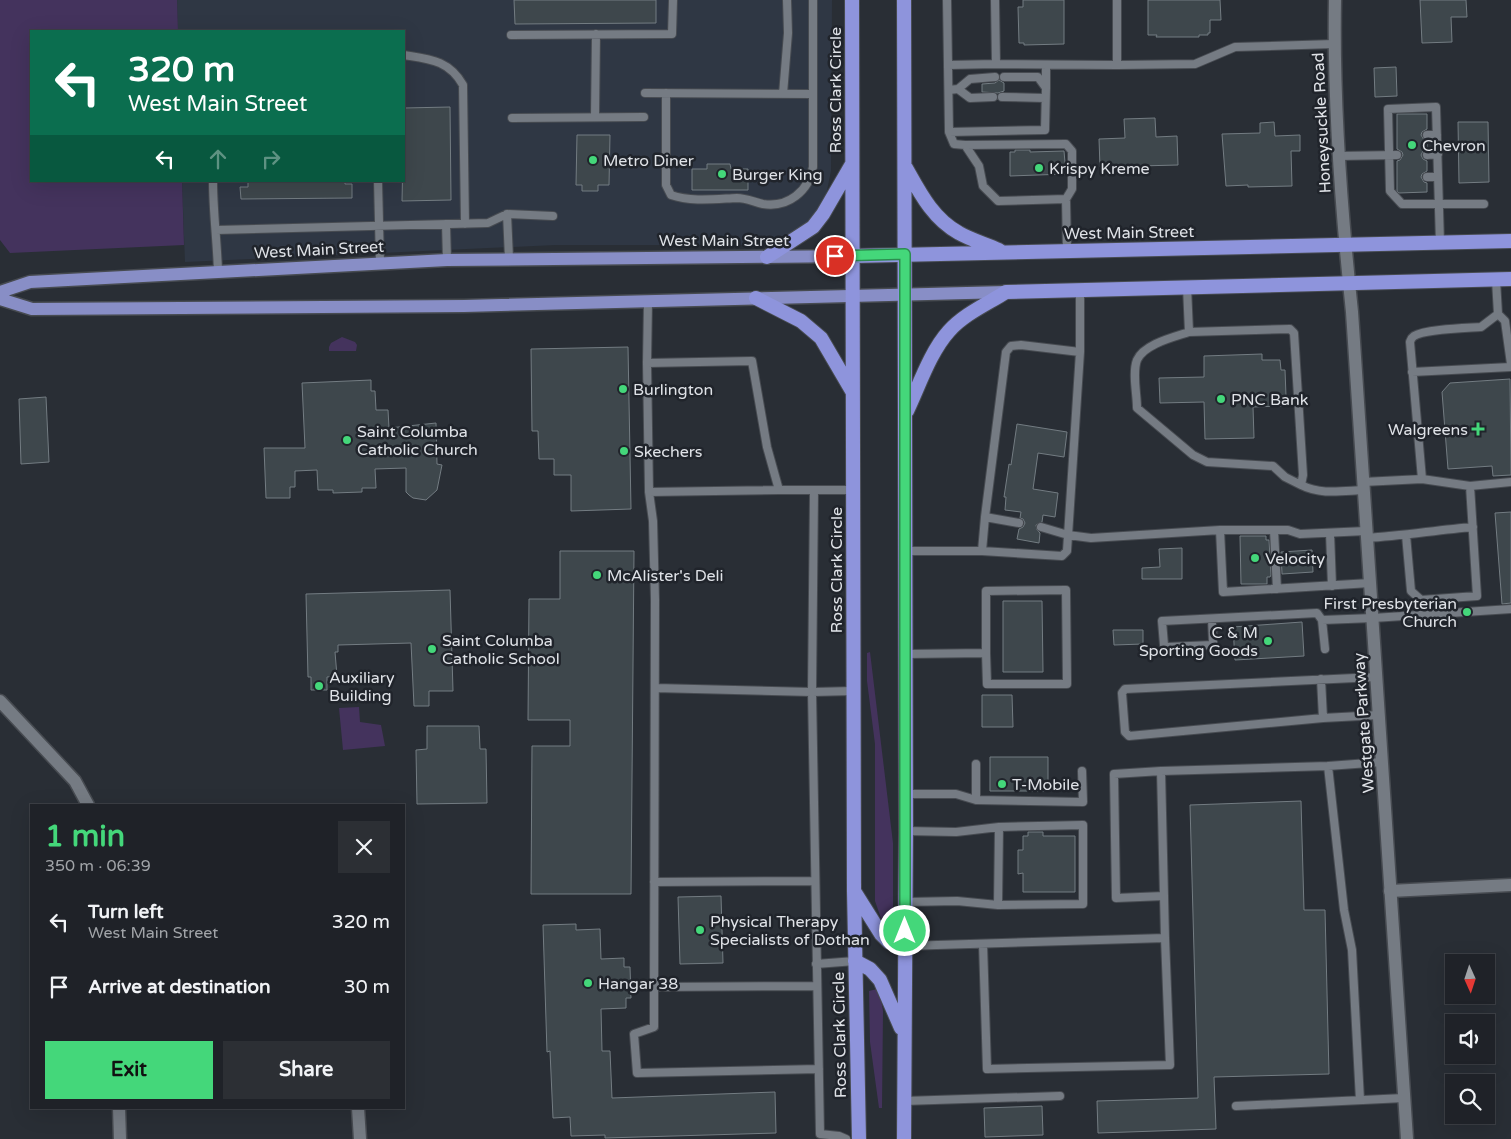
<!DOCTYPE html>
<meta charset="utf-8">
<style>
body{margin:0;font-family:"Varela Round",sans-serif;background:#2c2f34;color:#f1f3f6;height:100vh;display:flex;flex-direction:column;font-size:19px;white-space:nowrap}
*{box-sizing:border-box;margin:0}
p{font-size:16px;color:#a1a4a8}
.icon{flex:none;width:28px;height:28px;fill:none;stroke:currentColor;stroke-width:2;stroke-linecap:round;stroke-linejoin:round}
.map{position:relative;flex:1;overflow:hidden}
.drawer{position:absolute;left:30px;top:804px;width:375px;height:305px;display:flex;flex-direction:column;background:#1f2228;border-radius:0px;box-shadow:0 5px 20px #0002,0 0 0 1px #3c3f45}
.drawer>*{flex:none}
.hud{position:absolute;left:30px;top:30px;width:375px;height:152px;border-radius:0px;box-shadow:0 5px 20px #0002,0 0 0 1px #3c3f45;background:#0b6e4f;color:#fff;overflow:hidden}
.needle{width:32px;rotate:177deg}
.fabs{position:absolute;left:1445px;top:954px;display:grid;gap:10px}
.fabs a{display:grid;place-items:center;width:50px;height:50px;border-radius:0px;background:#1f2228;box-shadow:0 5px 20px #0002,0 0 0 1px #3c3f45;font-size:25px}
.pin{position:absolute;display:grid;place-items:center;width:42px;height:42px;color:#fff;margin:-21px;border:2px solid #fff;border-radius:50%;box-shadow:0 1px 5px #0007}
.me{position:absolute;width:55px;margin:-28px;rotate:0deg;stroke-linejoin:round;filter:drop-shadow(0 0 4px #0008)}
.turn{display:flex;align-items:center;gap:18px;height:105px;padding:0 15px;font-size:22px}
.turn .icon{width:65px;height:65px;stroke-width:2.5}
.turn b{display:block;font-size:35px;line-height:42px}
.lanes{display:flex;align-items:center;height:48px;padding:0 15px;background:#0003;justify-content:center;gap:25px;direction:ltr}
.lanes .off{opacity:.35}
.round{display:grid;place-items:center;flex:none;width:52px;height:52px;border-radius:0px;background:#2c2f34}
.head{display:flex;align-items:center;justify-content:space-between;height:85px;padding:0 15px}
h1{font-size:30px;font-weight:800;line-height:38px;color:#44d77a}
.action{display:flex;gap:10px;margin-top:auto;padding:10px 15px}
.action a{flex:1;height:58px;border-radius:0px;background:#44d77a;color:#111;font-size:20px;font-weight:800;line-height:58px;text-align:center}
.action a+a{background:#2c2f34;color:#f1f3f6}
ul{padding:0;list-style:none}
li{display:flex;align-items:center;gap:15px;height:65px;padding:0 15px}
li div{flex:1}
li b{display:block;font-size:19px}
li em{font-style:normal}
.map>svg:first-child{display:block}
.built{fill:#2f3744}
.green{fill:#44335d}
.building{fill:#3e474c;stroke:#737c82}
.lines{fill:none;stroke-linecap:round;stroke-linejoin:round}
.service-casing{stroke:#474b51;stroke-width:10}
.minor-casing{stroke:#474b51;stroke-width:15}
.secondary-casing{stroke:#474b51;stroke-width:15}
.primary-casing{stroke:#474b51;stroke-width:15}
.trunk-casing{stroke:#474b51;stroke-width:16}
.service{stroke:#757b83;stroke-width:8}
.minor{stroke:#757b83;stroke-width:12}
.secondary{stroke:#757b83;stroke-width:12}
.primary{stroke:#888ec6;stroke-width:12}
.trunk{stroke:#8e94dc;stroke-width:14}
.route-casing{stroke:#2c8c4f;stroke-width:12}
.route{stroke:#44d77a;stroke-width:9}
.poi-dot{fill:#44d77a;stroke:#20242b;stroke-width:2}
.labels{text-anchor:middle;stroke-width:5;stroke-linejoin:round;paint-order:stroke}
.street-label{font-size:16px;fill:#dfe2e7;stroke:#20242b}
.poi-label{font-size:16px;fill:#dfe2e7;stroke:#20242b;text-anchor:start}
</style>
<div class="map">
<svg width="1511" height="1139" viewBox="0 0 1511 1139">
<rect width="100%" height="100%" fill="#292e35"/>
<!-- built -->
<path class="built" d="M177,0H832L831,171L826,195L820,206L804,226L781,240L760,245H555L185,262L182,181H404V31H178Z"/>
<!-- green -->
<path class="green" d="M0,0H177L178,31H31V181H182L184,245L10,253L0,240Z
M342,337L355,342L357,345L356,351H329V347L331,343Z
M870,652L893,843V923L882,921L875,901V744L867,681V653Z
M359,707L360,722L381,725L385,746L343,750L339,708Z
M877,989L881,999L883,1011L882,1108H879L870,1042L869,991Z"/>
<!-- building -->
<path class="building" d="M514,0H656V23L515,24Z
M1023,0H1064V44L1024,45V43H1019L1018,7H1023Z
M1148,0H1220L1221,20H1210V33H1208V35H1199V37H1156L1157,35H1148Z
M1420,0H1466L1467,17H1451L1452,42L1422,43Z
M1396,67L1397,96L1375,97L1374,68Z
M999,80L1004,83V91L998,93L982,92V84L995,83Z
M450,107L451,200L402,201L404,108Z
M1397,114H1427V129L1422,132L1421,135L1424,140L1427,141V149L1423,151L1421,155L1423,159L1427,161V171L1422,174L1421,177L1424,182L1427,183V192L1399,193L1397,191V161L1400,160L1403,155L1402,152L1397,149Z
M1155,118L1156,137L1177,136L1178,165L1100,167L1099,139L1125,138L1124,119Z
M1274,122L1275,136L1300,135V151H1291L1292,186L1248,187V185L1226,186L1222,134L1260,133V123Z
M1458,122H1488L1489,182L1459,183Z
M577,135H610L609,185H598V191H582V185H576Z
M1015,150H1030V152L1064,151L1066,174L1010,176V152H1015Z
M707,164H730L731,169H748V190H692V169H707Z
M248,181H345V184H352V198L241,199L240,187H248Z
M628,347L631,509L571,511V475H554V459H539L538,431H532L531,349Z
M1262,354V360H1280L1281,370H1285L1286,396H1281L1282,406L1253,407L1254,438L1205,439L1204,402L1160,403L1159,378L1204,377V356Z
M1510,379L1511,475L1493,476L1492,466L1448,469L1442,392L1450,383Z
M371,380V391H375L376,410H388L389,428L436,423L437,464L442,465L437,490L426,500L413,498L409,495L406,492V468L375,469L376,488H362V492L333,493V490H318L317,470L295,471V487H290V498H266L264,448H305L302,383Z
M46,397L49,462L21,464L19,399Z
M1017,424L1067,432L1064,457L1038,453L1033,489L1058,493L1055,517L1043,515L1042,522L1036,525L1037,530L1040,533L1039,543L1017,539L1019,529L1023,527L1025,523L1023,519L1020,518L1021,512L1005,510L1006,497H1004L1009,464L1011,465Z
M1511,512V603L1502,604L1495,513Z
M1240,536H1266V540H1269L1271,575L1270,577H1267V584H1241Z
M1182,548V579H1142V568L1160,567L1159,549Z
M1312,550L1313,572L1282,574L1281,552Z
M560,551H634L631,894H531L532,746H570V720H528L529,599H560Z
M450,590L453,691H429V706H414L411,643L338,645V652H335L337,676L327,677V690H311V677H308L306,594Z
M1003,601H1042L1043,672H1003Z
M1302,622L1304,656L1235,660L1233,627Z
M1113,630H1143V644L1114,645Z
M982,695H1012L1013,727H982Z
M427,726H479L480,749H486L487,803L417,804L416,750L427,749Z
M990,757H1048V791H990Z
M1301,801L1304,910H1325L1329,1074L1214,1077L1216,1129L1098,1133L1097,1101L1198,1098L1190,805Z
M1028,832H1043V836H1075V892H1023V873L1018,874V850H1023V836H1028Z
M721,896L723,963L680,964L678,897Z
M576,924V930L600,929L601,959L624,958V967H630L631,998H626V1008L601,1009L602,1051H610L612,1098L775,1092L776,1133L605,1138V1135L571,1136L570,1117L553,1118L550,1051L547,1052L543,925Z
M1042,1106L1043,1135L985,1137L984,1108Z"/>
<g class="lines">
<defs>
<path id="service" d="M947,0L949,132L954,144L965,145L979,166L983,186L998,201L1066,199L1067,251
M995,0L996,64L1117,65V0
M511,35L672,34L673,0
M404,55C429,59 449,60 463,85L465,224
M948,65L996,64
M1117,65L1195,64L1235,47L1334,44
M1046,88V65
M958,89L970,98L993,97
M949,90L958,89L970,79L995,77
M645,93L813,94
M666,93V185L671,195C691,202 715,199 737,198C746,198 754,202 763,204C788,208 809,191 813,167V0
M783,94L788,33L787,0
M1002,97L1045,98
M595,117L596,34
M512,118L644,117
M949,132L1045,130L1046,88L1038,77H1004
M1427,135H1437
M965,145L1066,144L1072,151V189L1066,199
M1427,155L1438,154
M1338,156L1397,155
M1427,177H1438
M213,181C213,211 217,241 218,271
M378,181L380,263
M507,214L509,258
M446,224L447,260
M216,230L488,223L507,214L553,216
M1440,243L1436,107L1388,109L1390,191L1402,204H1484
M1187,287L1189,332L1290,329L1294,333L1303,475L1301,485C1321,495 1341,491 1364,490
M648,301L647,363L649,492L653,521L655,600L654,987
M1498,314L1505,321L1511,364
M1189,332C1174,337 1144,344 1137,360C1132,373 1137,394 1137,408L1193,455L1207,462L1273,466L1285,477L1301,485
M647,363L752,361L767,447L779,490H853
M1412,372L1511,367
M1422,479L1410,342C1411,339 1411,338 1414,336C1425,329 1467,328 1481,327L1498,314L1496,280
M1363,482L1422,479L1470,486L1511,482
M814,491L812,692L820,1134L839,1136L846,1139
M649,492L779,490
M985,517L1019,523
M1041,527L1068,535L1091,538L1220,530H1288L1300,534L1366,531
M1220,530L1223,592L1370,583
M1274,530L1277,589
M1330,533L1332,586
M1406,535L1411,591L1421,600L1477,596L1470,486
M1367,538C1402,536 1437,530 1473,527
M906,551H982L985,517L1006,352L1011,346L1021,345L1080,352V290
M982,551L1062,556L1067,551L1080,352
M1212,619L1213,642L1212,645L1167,647L1164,645L1162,621L1317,613L1322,620
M1325,649L1322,620L1373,618L1511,609
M906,654L986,653L987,684H1067L1066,590L986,591V653
M1376,677L1125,689L1122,693L1125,732L1129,736L1323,718L1379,715
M1321,679L1323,718
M655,688L812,692L853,691
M976,764V800
M1328,766L1344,910L1352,950L1360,1100
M1161,771L1114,774L1116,898L1164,896
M906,794H956L976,800L1083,802L1082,771
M654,882L815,881
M906,902L957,901L998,905L1083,904V825L999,827L956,832L906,831
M998,905L999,827
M983,944L987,1069L1170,1065L1165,938
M905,946L1165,938L1161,771L1328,766L1382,762
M816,964L855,961
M817,986L654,987V1027L634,1034L637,1073L819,1069
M904,1101L1060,1096
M1236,1106L1404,1098"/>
<path id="minor" d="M0,701L75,781L88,805
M1390,891L1511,885
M119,1108L120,1139
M358,1108L360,1139"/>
<path id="secondary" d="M1335,0C1333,105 1341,208 1352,312L1407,1139"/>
<path id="primary" d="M0,292L30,282L447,260L852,256
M0,299L32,309L464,306L1006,292"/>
<path id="trunk" d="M852,0L854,891L859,1139
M906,168C920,193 933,219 959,233C971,240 986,244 999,250
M852,256L1511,241
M767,257L813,227L823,214L852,164
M756,298L801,321L821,338L852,391
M907,411C919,386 930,352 949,331C964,314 987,304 1006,292L1511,279
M854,891L881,934L889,942L905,946
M855,961L870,969L880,980L901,1028
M904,1139L906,831L904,0"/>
</defs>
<!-- service casing -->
<use href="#service" class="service-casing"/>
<!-- minor casing -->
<use href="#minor" class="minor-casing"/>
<!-- secondary casing -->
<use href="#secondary" class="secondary-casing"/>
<!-- primary casing -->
<use href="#primary" class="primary-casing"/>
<!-- trunk casing -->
<use href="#trunk" class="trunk-casing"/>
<!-- service -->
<use href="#service" class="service"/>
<!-- minor -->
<use href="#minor" class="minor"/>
<!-- secondary -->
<use href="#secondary" class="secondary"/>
<!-- primary -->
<use href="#primary" class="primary"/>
<!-- trunk -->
<use href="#trunk" class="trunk"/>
</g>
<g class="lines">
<defs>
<path id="route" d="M835,256L905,254V931"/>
</defs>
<!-- route casing -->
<use href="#route" class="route-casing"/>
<!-- route -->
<use href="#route" class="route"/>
</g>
<!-- markers -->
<g class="poi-dot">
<circle cx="1412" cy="145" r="5"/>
<circle cx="593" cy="160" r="5"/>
<circle cx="1039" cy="168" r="5"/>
<circle cx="722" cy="174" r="5"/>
<circle cx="623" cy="389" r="5"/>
<circle cx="1221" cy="399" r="5"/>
<path d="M1475.5 421.5h5v5h5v5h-5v5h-5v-5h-5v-5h5z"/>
<circle cx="347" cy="440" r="5"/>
<circle cx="624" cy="451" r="5"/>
<circle cx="1255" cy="558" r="5"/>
<circle cx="597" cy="575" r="5"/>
<circle cx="1467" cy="612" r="5"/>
<circle cx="1268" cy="641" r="5"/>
<circle cx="432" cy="649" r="5"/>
<circle cx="319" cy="686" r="5"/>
<circle cx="1002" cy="784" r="5"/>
<circle cx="700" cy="930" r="5"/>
<circle cx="588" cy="983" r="5"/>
</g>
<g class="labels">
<!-- street labels -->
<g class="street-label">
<text transform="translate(835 90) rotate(-90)" y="6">Ross Clark Circle</text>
<text transform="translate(1321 123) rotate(-93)" y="6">Honeysuckle Road</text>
<text transform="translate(1129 232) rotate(-1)" y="6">West Main Street</text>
<text x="724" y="246">West Main Street</text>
<text transform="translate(319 249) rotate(-3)" y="6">West Main Street</text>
<text transform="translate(836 570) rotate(-90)" y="6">Ross Clark Circle</text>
<text transform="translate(1363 723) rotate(-94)" y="6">Westgate Parkway</text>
<text transform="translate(839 1035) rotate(-91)" y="6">Ross Clark Circle</text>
</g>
<!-- poi labels -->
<g class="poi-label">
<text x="1422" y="151">Chevron</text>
<text x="603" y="166">Metro Diner</text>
<text x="1049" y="174">Krispy Kreme</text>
<text x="732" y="180">Burger King</text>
<text x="633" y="395">Burlington</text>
<text x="1231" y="405">PNC Bank</text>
<text x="1468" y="435" text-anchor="end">Walgreens</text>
<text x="357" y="437">Saint Columba<tspan x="357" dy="18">Catholic Church</tspan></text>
<text x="634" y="457">Skechers</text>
<text x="1265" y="564">Velocity</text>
<text x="607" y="581">McAlister's Deli</text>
<text x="1457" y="609" text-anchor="end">First Presbyterian<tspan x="1457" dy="18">Church</tspan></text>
<text x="1258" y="638" text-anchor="end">C &amp; M<tspan x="1258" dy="18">Sporting Goods</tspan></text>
<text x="442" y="646">Saint Columba<tspan x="442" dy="18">Catholic School</tspan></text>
<text x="329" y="683">Auxiliary<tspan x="329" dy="18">Building</tspan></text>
<text x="1012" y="790">T-Mobile</text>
<text x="710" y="927">Physical Therapy<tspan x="710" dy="18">Specialists of Dothan</tspan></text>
<text x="598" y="989">Hangar 38</text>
</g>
</g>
</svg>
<div class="fabs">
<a><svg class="needle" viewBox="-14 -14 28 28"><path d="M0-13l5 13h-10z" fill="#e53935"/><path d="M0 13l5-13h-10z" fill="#a1a4a8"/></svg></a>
<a><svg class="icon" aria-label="sound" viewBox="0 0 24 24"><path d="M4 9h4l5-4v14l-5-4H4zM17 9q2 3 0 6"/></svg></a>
<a><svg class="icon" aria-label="search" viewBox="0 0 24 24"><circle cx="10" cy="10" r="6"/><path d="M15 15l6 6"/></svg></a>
</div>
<div class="pin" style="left:835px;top:256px;background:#d93025"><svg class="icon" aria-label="arrive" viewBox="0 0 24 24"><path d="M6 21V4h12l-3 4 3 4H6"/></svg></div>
<svg class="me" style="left:905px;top:931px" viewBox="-20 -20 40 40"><circle r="17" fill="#44d77a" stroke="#fff" stroke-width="3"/><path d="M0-11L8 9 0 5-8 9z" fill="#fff"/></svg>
<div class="hud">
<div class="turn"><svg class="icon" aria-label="left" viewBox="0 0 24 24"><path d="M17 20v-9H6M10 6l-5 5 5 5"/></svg><div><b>320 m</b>West Main Street</div></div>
<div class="lanes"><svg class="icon" aria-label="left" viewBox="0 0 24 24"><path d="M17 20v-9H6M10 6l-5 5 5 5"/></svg><svg class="icon off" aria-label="ahead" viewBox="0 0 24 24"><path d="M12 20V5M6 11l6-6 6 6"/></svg><svg class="icon off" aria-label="right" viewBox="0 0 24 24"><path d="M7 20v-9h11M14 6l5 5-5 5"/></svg></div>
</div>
<section class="drawer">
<div class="head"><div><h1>1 min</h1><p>350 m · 06:39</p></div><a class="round"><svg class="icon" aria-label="close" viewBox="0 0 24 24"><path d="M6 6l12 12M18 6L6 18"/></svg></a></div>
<ul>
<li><svg class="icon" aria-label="left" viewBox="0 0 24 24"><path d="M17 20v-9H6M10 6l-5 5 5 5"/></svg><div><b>Turn left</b><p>West Main Street</p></div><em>320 m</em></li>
<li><svg class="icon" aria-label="arrive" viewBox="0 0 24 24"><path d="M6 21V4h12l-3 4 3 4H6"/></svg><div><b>Arrive at destination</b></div><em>30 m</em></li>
</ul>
<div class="action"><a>Exit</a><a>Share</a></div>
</section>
</div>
